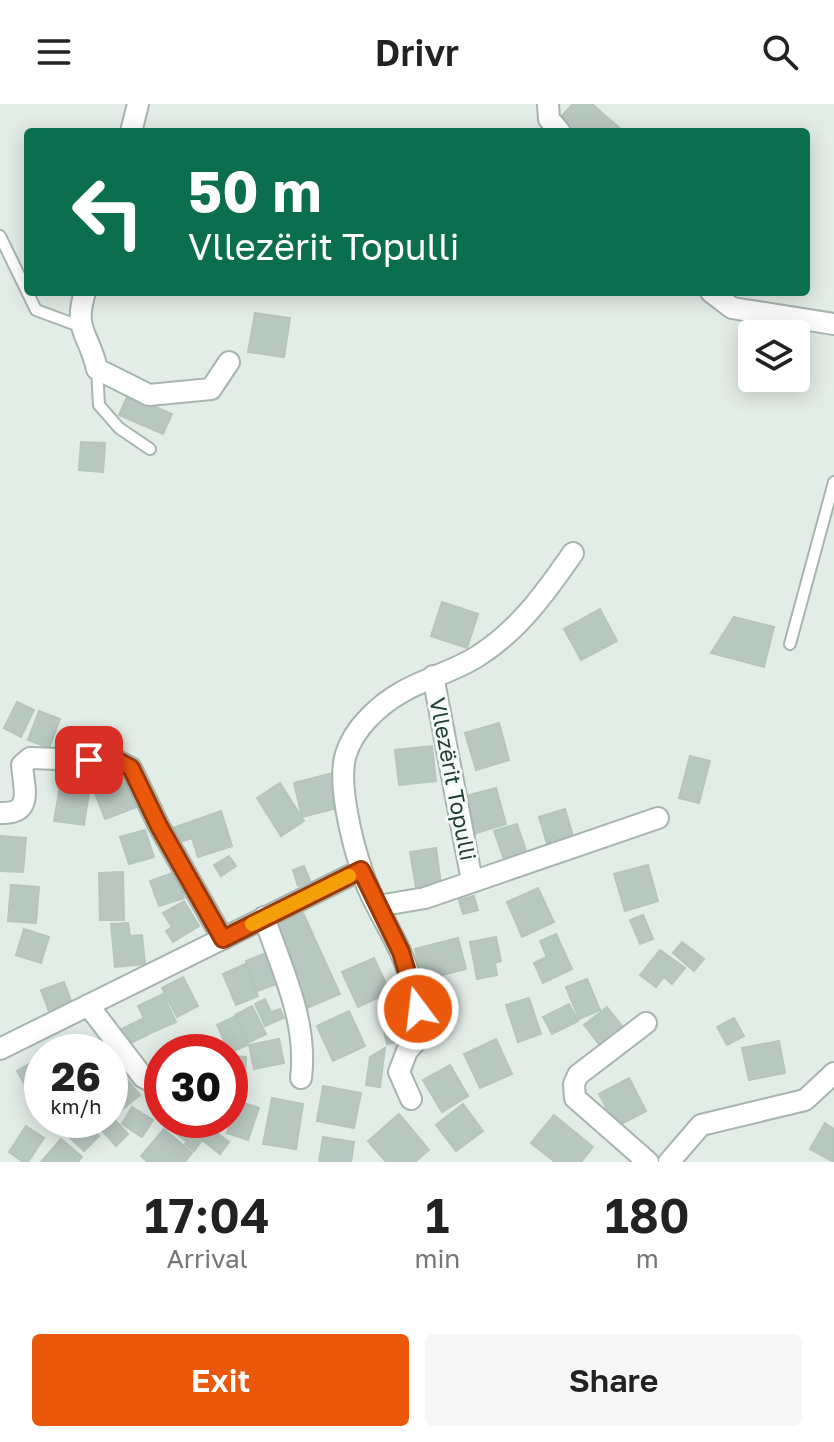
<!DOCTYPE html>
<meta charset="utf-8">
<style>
body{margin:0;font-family:"Golos Text",sans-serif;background:#f6f6f6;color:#222;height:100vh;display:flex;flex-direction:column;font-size:30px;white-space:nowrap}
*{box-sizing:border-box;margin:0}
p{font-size:26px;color:#767676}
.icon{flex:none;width:44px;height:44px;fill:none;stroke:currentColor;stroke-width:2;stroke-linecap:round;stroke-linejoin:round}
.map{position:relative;height:1058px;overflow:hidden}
.side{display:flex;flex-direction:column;background:#fff;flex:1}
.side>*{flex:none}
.banner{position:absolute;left:24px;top:24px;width:786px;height:168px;border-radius:8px;box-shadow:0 4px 20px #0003;background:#0b6e4f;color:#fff;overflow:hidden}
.controls{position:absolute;left:738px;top:216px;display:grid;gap:16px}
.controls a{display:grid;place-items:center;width:72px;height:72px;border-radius:8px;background:#fff;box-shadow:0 4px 20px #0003;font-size:40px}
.speed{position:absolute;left:24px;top:930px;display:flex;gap:16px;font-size:40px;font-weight:700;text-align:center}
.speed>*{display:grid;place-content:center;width:104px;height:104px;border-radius:50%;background:#fff;box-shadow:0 4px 20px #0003;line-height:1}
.speed small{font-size:20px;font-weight:400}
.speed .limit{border:12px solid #d22;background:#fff;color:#111}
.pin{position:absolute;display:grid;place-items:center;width:68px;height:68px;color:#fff;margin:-34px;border-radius:16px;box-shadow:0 4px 12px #0006}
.me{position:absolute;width:88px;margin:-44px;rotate:345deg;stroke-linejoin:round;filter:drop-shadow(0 0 6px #0008)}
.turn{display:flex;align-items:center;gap:28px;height:168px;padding:0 32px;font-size:36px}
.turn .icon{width:104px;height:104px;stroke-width:2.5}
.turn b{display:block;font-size:56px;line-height:68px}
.eta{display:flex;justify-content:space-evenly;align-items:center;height:136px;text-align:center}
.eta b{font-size:48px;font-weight:600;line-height:56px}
.cta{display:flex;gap:16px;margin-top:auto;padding:16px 32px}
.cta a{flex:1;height:92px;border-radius:8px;background:#ea580c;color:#fff;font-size:32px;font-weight:600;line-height:92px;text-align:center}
.cta a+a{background:#f6f6f6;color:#222}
header{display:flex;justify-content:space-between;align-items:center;height:104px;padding:0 32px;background:#fff;font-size:36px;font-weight:600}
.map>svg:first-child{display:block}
.building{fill:#b8c7c0;stroke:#b5c6bd;stroke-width:2}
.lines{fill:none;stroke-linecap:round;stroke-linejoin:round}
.service-casing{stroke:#a6b5ad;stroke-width:14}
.minor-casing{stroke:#a6b5ad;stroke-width:24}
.service{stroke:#fff;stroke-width:10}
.minor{stroke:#fff;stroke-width:20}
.route-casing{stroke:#983908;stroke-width:20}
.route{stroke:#ea580c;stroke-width:14}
.slow{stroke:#f59e0b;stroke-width:14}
.labels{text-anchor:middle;stroke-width:6;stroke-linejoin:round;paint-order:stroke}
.street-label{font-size:22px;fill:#233e33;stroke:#f3f9f6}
</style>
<header><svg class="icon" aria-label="menu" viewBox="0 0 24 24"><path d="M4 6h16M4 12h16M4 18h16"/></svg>Drivr<svg class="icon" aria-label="search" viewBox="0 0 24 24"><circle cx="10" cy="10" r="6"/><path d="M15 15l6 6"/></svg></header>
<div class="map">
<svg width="834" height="1058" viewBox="0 0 834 1058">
<rect width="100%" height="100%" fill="#e3ede7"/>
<!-- building -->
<path class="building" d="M573,0H592L623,27L570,28L557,17Z
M255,209L290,214L284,253L248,248Z
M128,291L172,310L163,330L119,311Z
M81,338L105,339L103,368L79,366Z
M442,498L478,510L467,544L431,532Z
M600,505L617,537L581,556L564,525Z
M734,513L774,523L764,563L711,549Z
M17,598L34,606L21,633L4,624Z
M39,607L60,615L49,644L28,636Z
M499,619L509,656L476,666L465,629Z
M95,624L98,645L72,649L69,629Z
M432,642L436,677L399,681L395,646Z
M690,652L710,657L699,699L679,694Z
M333,669L341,703L302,713L294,679Z
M105,675L109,684L127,677L137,703L105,715L92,681Z
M61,677L90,682L84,721L54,717Z
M280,679L304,717L281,732L257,694Z
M496,684L506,720L473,730L462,693Z
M565,705L573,732L547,740L539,713Z
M221,707L232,742L198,753L192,734L177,739L173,724Z
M517,720L528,753L506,761L494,727Z
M145,726L154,753L129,760L120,733Z
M0,732L26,734L23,768L0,767Z
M436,744L441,780L416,784L410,748Z
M229,752L236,762L221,772L214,761Z
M648,761L658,797L625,807L614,770Z
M304,762L310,777L298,782L293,766Z
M123,768L124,816H100L99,769Z
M175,768L184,794L159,802L150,777Z
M11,781L39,783L36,819L8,817Z
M538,784L554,818L522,833L507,798Z
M474,792L478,806L463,810L459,796Z
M184,797L199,822L173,838L166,827L172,823L163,809Z
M303,809L340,890L307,904L275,823Z
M643,811L653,835L640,840L630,816Z
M128,819L130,832L142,831L145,860L115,863L111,820Z
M24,825L49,833L41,859L16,851Z
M556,830L572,865L543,879L534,859L547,853L540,837Z
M496,833L501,857L495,859L497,871L477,875L470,838Z
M458,834L466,865L422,876L415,845Z
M682,838L704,855L694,867L673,849Z
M660,846L685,864L672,880L664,873L656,883L640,871Z
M268,848L280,879L257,887L246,857Z
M374,854L390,888L358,903L342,868Z
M245,860L258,892L236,901L223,870Z
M183,873L198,902L177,913L162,884Z
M444,875L452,901L428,908L420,881Z
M587,875L600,906L579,915L566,883Z
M64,878L73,902L50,910L41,886Z
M163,890L176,918L151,929L138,902Z
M529,894L541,930L518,938L506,901Z
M265,895L271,908L280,905L284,914L265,922L255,900Z
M407,899L416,933L387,940L379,907Z
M569,900L578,917L552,930L543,913Z
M252,902L266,930L248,939L235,911Z
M607,903L626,927L603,945L584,921Z
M349,907L365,942L333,957L317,922Z
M234,913L247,941L230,949L217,921Z
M734,914L744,932L727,941L717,923Z
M142,915L149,930L127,941L120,926Z
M279,935L284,959L254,965L249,941Z
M496,935L512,970L480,984L464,950Z
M779,937L785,969L749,976L742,944Z
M102,939L122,957L110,970V948H93Z
M385,944L380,983L366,981L370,953Z
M42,952V1010L17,967Z
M230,952L246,953L244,993L230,992Z
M450,961L468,992L442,1008L423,976Z
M120,966L140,991L119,1008L110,997V974Z
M629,974L646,1007L616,1023L599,990Z
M323,982L361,989L354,1024L317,1017Z
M272,994L303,1000L296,1045L263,1040Z
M238,997L259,1004L248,1036L227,1029Z
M463,1000L483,1027L456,1047L436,1021Z
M132,1003L153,1016L142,1033L122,1020Z
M399,1010L429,1046L415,1058H386L368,1037Z
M554,1011L593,1043L581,1058H555L531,1039Z
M111,1012L128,1030L116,1042L99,1023Z
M65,1016H83L99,1032L84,1047L59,1023Z
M164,1016H200L201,1017L186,1037L162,1019Z
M202,1018L229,1038L220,1050L202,1036L194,1047L185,1040Z
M825,1019L834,1025V1058L810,1045Z
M26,1022L44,1034L28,1058H23L9,1048Z
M164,1025L192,1049L185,1058H148L141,1052Z
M323,1033L354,1038L351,1058H319Z
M61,1035L82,1053L78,1058H41Z"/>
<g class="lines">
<defs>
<path id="service" d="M0,132L36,206L79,222
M97,265L99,301L119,324L150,345
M790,540L834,378"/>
<path id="minor" d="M548,0L549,15L560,28
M131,28L138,0
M85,188C73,227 89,229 97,265L149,291L211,285L229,258
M711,188L732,204L834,220
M433,572L472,777
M0,709C34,710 24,686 22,661L30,654L118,657L131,664L159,722L223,835
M378,802L425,794L658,714
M264,813C282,866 308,917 301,974
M88,901L143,973L151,977H162
M646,919L578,971L574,980L575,994L648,1058
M0,945L361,766
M411,995L399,968L407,947L423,929C417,901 412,873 400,847C388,820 369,793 361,764C352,737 337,678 346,650C354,624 379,601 402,588C426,574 455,567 478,552C519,526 546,488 573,449
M669,1058L701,1021L805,996L834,969"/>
</defs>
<!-- service casing -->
<use href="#service" class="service-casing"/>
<!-- minor casing -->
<use href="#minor" class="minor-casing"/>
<!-- service -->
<use href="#service" class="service"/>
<!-- minor -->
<use href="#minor" class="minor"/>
</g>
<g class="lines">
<defs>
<path id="route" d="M89,656L118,657L131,664L159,722L223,835L361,766L401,848L418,905"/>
</defs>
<!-- route casing -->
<use href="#route" class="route-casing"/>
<!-- route -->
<use href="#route" class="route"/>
<!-- slow -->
<path class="slow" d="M252,820L349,772"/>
</g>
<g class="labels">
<!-- street labels -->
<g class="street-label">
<text transform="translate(453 675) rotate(79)" y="8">Vllezërit Topulli</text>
</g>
</g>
</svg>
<div class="controls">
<a><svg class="icon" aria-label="layers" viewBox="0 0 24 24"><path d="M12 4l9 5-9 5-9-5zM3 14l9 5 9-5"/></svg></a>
</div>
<div class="speed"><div>26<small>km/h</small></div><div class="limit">30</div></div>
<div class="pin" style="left:89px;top:656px;background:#d93025"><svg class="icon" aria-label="arrive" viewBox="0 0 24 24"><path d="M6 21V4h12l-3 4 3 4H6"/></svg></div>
<svg class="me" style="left:418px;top:905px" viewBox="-20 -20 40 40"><circle r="17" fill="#ea580c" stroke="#fff" stroke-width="3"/><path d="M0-11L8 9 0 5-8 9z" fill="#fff"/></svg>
<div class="banner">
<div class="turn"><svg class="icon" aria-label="left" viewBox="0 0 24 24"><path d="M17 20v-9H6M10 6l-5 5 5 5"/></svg><div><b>50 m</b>Vllezërit Topulli</div></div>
</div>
</div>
<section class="side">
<div class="eta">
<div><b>17:04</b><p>Arrival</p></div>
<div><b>1</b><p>min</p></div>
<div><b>180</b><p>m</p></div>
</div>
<div class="cta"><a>Exit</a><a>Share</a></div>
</section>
